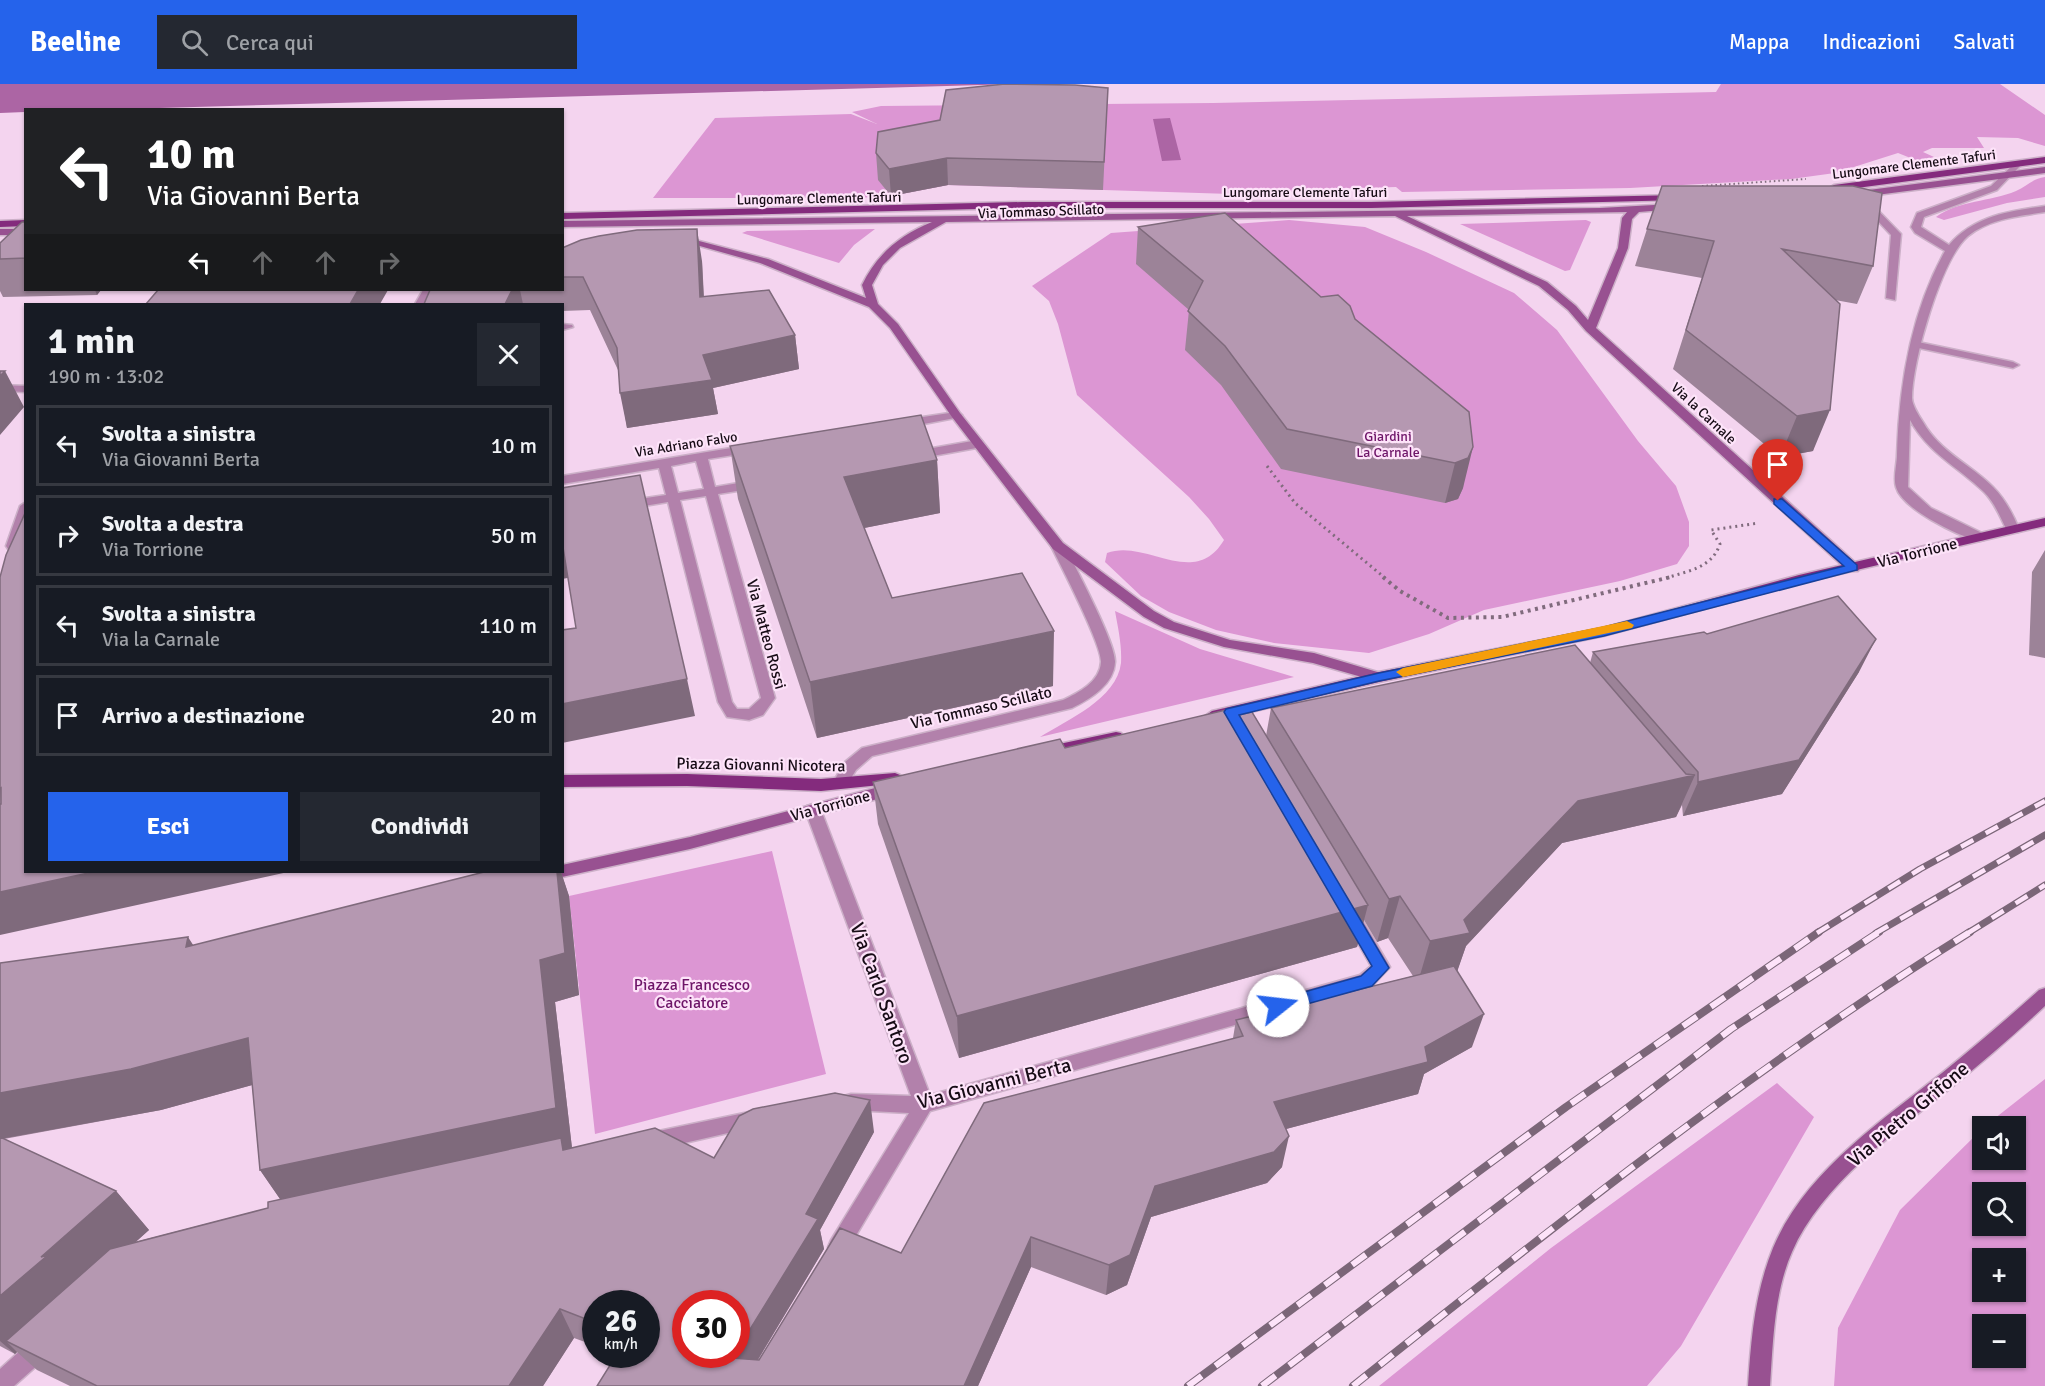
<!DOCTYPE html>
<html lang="it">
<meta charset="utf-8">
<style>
body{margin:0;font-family:Signika,sans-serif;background:#242831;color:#f1f3f6;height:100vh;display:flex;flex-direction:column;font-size:22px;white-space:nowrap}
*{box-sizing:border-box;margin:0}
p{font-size:20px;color:#9ea1a6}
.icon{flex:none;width:33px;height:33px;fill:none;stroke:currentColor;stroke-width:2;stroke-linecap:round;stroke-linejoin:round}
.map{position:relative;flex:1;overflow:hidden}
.panel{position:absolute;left:24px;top:219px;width:540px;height:570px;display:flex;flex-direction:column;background:#171b24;border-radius:0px;box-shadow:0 2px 4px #0004}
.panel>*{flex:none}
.guide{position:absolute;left:24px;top:24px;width:540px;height:183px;border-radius:0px;box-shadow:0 2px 4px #0004;background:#202124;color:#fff;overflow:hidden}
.buttons{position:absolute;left:1972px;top:1032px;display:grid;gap:12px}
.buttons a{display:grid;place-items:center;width:54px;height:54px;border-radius:0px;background:#171b24;box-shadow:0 2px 4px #0004;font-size:30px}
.speed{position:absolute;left:582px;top:1206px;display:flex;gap:12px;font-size:30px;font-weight:700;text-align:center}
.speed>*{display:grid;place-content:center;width:78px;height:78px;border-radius:50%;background:#171b24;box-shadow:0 2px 4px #0004;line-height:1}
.speed small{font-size:15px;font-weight:400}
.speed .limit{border:9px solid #d22;background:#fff;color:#111}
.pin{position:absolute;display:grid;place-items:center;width:51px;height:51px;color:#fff;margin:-62px -26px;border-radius:50% 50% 50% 0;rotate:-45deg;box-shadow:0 0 6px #0007}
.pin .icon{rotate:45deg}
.me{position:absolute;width:66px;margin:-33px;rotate:74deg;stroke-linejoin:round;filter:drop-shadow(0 0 4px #0008)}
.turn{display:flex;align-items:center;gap:21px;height:126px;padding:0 24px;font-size:27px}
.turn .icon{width:78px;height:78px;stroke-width:2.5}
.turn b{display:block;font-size:42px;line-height:51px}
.lanes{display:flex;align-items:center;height:57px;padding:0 24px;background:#0003;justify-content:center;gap:30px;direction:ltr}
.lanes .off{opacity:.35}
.round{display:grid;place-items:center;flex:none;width:63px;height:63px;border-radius:0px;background:#242831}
.summary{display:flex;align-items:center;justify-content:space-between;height:102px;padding:0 24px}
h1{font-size:36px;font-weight:700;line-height:45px}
.button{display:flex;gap:12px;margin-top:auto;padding:12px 24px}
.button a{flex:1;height:69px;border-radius:0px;background:#2563eb;color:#fff;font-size:24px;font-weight:700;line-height:69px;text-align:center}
.button a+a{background:#242831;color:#f1f3f6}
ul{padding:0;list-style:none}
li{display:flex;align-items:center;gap:18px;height:81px;margin:0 12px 9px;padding:0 12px;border:3px solid #363941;border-radius:0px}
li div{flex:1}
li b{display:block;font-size:22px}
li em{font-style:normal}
header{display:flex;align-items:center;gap:36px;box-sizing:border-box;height:84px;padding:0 30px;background:#2563eb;color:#fff}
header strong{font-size:28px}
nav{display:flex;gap:33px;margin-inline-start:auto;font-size:21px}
.search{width:420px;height:54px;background:#242831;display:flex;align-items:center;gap:15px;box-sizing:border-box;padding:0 21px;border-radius:0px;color:#9ea1a6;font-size:22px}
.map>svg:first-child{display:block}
.green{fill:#dc96d3;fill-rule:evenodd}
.water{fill:#ac65a4}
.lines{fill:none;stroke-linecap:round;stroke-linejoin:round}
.lane-casing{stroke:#ccb0c8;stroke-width:3}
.street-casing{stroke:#ccb0c8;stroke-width:3}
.secondary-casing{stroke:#ccb0c8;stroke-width:3}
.primary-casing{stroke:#ccb0c8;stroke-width:3}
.path-far2{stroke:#806b7d;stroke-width:2;stroke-dasharray:1.5 3;stroke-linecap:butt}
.path-far1{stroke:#806b7d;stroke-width:3;stroke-dasharray:2 4;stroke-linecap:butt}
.path{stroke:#806b7d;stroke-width:4;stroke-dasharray:3 4.5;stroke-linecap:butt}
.lane{fill:#b281ab;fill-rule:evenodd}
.street{fill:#b281ab;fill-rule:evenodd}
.secondary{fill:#985191;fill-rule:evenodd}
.primary{fill:#842b7d;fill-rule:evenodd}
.rail-far1-casing{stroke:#7b6678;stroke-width:7}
.rail-casing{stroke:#7b6678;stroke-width:8}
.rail-far1{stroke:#fde3f9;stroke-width:4.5;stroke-dasharray:14;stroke-linecap:butt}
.rail{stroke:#fde3f9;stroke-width:6;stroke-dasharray:17;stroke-linecap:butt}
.wall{fill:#9c8398;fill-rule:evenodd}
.shaded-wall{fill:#7f6a7c}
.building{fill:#b598b1;stroke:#7f6a7c;stroke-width:1.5}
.route{fill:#2563eb;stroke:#184099;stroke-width:1.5}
.slow{fill:#f59e0b}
.labels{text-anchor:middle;stroke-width:4.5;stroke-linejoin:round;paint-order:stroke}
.far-street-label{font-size:14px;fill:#170c16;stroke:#fde3f9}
.far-park-label{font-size:14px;fill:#6e1468;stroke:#fde3f9}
.street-label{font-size:16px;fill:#170c16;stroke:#fde3f9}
.park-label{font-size:16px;fill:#6e1468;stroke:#fde3f9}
.near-street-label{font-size:20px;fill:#170c16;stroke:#fde3f9}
</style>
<header>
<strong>Beeline</strong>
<div class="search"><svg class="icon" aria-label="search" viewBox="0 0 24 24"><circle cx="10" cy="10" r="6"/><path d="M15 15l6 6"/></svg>Cerca qui</div>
<nav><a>Mappa</a><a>Indicazioni</a><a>Salvati</a></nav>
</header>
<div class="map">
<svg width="2045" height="1302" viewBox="0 0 2045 1302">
<rect width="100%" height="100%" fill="#f4d4ef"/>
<!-- green -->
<path class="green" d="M1721,0H2000L2045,31V62L2018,54L1977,53L1984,64H1932L1923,68L1934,73L1918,77L1898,69L1835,89L1791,95L1630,104L1402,108L1396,103L1322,105L1263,111L948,101L891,112L857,114H653L715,34L851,30L877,40L852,28L881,22L1213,19L1716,8Z
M2045,93V113L2007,119L1944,136L1936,133C1959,116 1990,118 2016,107C2027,102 2032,95 2045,93Z
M1289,136L1365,143L1426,168L1514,209L1557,246L1638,357L1676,402L1689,438V462L1677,480L1620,497L1484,526L1429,550L1369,569L1274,559L1216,546L1169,528L1141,512L1105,478L1107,469C1146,454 1194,506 1224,456L1209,435L1189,413L1077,311L1058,240L1049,217L1032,202L1111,149Z
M1586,136L1591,138L1570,186L1565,187L1460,140Z
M875,145L854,161L839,179L742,149L747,147Z
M1115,527L1200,565L1294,593L1040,653C1067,636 1117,615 1121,579C1122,561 1118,544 1115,527Z
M772,767L826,990L595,1050L569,812Z
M2045,995V1302H1834L1838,1244L1900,1126L1983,1044V1076H2016V1042H1985ZM1983,1108H2016V1142H1983ZM1983,1174H2016V1208H1983ZM2016,1240V1274H1983V1240Z
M1777,999L1814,1033L1681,1262L1647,1302H1379L1551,1164Z"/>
<!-- water -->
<path class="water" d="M0,0H1017L124,25L26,26L25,28L0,29Z
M1170,34L1181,76L1162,77L1153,35Z"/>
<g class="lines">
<defs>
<path id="lane" d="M1862,116H1868L1901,150L1895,216L1886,214L1891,151L1862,120Z
M562,240L572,241L573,243L562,246Z
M1918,258L2013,278L2019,281L2013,284L1914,263V259Z"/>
<path id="street" d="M2016,78L2021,81L1997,106L1924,133L1921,143L1949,161C1974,132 2009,127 2045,122V128C2019,132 1989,135 1968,152C1941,175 1912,278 1912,314C1912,321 1919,332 1923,338C1940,368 1970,380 1993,403C2005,415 2013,430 2019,445L2018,448H2008C2000,434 1996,420 1984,408C1958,383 1928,369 1910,336L1908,403L1931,424L1984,450L1985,453L1984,456L1979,457C1958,452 1902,425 1896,403C1893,394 1897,380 1897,371C1899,301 1911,228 1945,167L1915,149L1911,143L1917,129L1991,102Z
M423,206H433L425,220H415Z
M0,301L26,302V308L0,307Z
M956,328L962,331L960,333L903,344L897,340L903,336Z
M978,356L982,357V363L916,375L910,371L916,367Z
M749,361L753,362V368L708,375L715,403L756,396L762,400L756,404L718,410L775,614L763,631L749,636L727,633L718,618L668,418L626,425L620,421L626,417L666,411L659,384L562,400V392ZM696,377L704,405L678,409L671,382ZM706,412L761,614L749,625H737L732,618L680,416Z
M26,418V443L20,462L13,466L8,465L6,462L20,422Z
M1058,458L1065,462C1075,483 1116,559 1115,578C1114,601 1090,615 1072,624L872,672L856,686L845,704H835L832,700L845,678L862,664L1063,616C1078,609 1100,598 1101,578C1102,561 1061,482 1051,462Z
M813,720L819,722L821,726L930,1011L1360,891L1371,882L1343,832L1345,827L1351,825L1357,827L1390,883L1372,902L1366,904L930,1027L845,1170L838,1173L831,1170L828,1163L831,1156L909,1029L851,1026L844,1024L842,1018L844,1012L851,1010L911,1012L805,726L807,722Z
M754,1027L761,1029L764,1035L761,1041L754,1043L654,1066L647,1063L644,1057L647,1051L654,1048Z
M41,1252L49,1255L52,1263L49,1271L14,1302H0V1285L33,1255Z"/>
<path id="secondary" d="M2045,83V89L1861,113L1856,110L1861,107Z
M1672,120L1675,121V125L1639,128L1632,135L1628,164L1596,244L1858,481L1860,484L1858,487H1848L1586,247L1568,226L1539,202L1395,132L946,138L900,164L883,181L872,201L878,220L898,240L960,329L1063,459L1154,527L1174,538L1230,556L1314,569L1384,590L1386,593L1379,598L1313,579L1224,563L1164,544L1144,533L1053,465L952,333L890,244L869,223L760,179L675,155L680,152L768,175L866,214L862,201C877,170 900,151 932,138L562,143V137L1600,124ZM1627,128L1622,134L1618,164L1588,236L1576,222L1547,198L1407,132Z
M0,145H26V151H0Z
M894,699L900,701L902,705L900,709L690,765L562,793L556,791L554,788H562V781L690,753Z
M2045,904V922C2015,950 1984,977 1952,1003C1896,1047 1821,1101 1792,1168C1774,1209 1773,1258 1770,1302H1748C1751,1255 1755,1208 1773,1164C1804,1089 1881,1037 1942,989C1975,962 2007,935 2039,906Z"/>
<path id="primary" d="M2045,73V79L1834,107L1829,104L1834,101Z
M1678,111L1683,114L1681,116L1371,124H1022L562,135V129L1022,118H1371Z
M26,136V142L0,143V137Z
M2045,434V442L1801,499L1603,552L1379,598L1212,637L1205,632L1212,627L1379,588L1603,544L1799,491Z
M1116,648L1121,649L1124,653L1121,657L1045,673L1037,668L1045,663Z
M895,689L900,691L903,695L900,699L821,707L687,702L562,703V691L687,690L821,695Z"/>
</defs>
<!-- lane casing -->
<use href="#lane" class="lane-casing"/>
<!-- street casing -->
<use href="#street" class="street-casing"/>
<!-- secondary casing -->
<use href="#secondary" class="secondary-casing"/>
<!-- primary casing -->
<use href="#primary" class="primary-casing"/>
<!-- path-far2 -->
<path class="path-far2" d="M1702,102L1806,95"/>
<!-- path-far1 -->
<path class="path-far1" d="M1267,382L1295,419L1385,494
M1666,494C1688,487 1712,484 1720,460L1711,446L1759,439"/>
<!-- path -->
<path class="path" d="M1383,493L1400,507L1448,534L1502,533L1671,493"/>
<!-- lane -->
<use href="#lane" class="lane"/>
<!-- street -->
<use href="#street" class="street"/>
<!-- secondary -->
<use href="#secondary" class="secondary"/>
<!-- primary -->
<use href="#primary" class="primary"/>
<defs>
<path id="rail-far1" d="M1817,849L1920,785L2045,717
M1876,849L2045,751
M1968,849L2045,801"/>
<path id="rail" d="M1188,1302L1566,1023L1819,848
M1262,1302L1731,945L1879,848
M1353,1302C1553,1143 1753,983 1970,848"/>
</defs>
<!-- rail-far1 casing -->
<use href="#rail-far1" class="rail-far1-casing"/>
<!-- rail casing -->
<use href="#rail" class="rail-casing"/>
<!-- rail-far1 -->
<use href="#rail-far1" class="rail-far1"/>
<!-- rail -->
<use href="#rail" class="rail"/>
</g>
<!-- wall -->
<path class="wall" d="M1108,4L1103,106L948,101L891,112L878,96L876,69Z
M1662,102L1873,182L1857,220L1835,216L1813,367L1780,373L1673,285L1702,194L1635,182L1647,145Z
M26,138V206H101L97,211L3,213L0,207V159Z
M1138,143L1321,213L1355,235L1469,328L1463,404L1458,415L1445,419L1281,385L1221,301L1185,266L1189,226L1136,180Z
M562,164L702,177L704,212L795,251L799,285L713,304L718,330L627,344L618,286L590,226L562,227V220H424L430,206H562Z
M730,362L937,376L940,429L864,444L892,514L1053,602L817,654L738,415Z
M2045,466V574L2029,571L2032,488Z
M1707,550L1859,588L1782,710L1683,732L1682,721L1676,733L1562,759L1466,862L1457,887L1472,963L1424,990L1418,1010L1286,1045L1282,1083L1267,1099L1151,1133L1127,1201L1106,1211L1031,1183L978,1302L616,1271L615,1270H646L596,1220V1262L574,1254L543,1302H70L37,1286L17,1268L15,1270L0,1262V879L194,861L484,788H561L569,812L579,911L555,918L572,1064L566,1066L714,1074L874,1048L820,1146L824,1165L758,1276H759L901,1169L1233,954L1236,936L1413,892L1388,854L1377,858L1364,836L1357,863L959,974L878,740L873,698L1065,664L1235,632L1266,652L1271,624L1590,579L1593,568ZM252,1001L260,1086L280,1115L268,1124L135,1158L149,1146L116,1107L4,1055L161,1026Z"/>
<!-- shaded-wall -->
<path class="shaded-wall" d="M947,74L948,101L891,112L889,85Z
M697,145L702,177L705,246L700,213Z
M95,206H101L97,211Z
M358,206H388L380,220H350Z
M512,206H520L523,220H505Z
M795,251L799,285L713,304L718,330L627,344L620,309L703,271Z
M5,287L24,323L0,351V292Z
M1830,326L1813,367L1780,373L1797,332Z
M1473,363L1463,404L1458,415L1445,419L1455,379Z
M937,376L940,429L849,447L844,393Z
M562,457L573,493L562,495Z
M1054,547L1053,602L817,654L810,598Z
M1876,555L1859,588L1782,710L1683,732L1698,698Z
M687,595L695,632L562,659V620Z
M1695,691L1676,733L1562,759L1466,862L1456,891L1418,898L1430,857L1464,836L1578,717Z
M1,704L0,746V705Z
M93,788H288L0,851V808Z
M557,788H561L569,812L579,911L555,918L572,1064L566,1065L574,1085L287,1125L260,1086L540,876Z
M1400,812L1388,854L1377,858L1389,815Z
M1368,821L1357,863L959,974L957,932Z
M188,853L215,895L186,863Z
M1484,930L1472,963L1424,990L1418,1010L1267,1050L1274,1018L1425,963Z
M248,954L274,995L161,1026L0,1055V1009Z
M870,1016L874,1048L820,1146L824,1165L742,1302L733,1274L735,1270H736V1268L806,1130Z
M1289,1052L1282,1083L1267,1099L1151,1133L1127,1201L1106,1211L1109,1181L1155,1102Z
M116,1107L149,1146L83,1206L6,1257L17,1268L15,1270L0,1257V1212L41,1173Z
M1031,1153V1183L978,1302H964Z
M560,1225L574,1254L543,1302H509Z"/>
<!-- building -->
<path class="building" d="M1005,0L1075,1L1108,4L1104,78L947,74L889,85L876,69L878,48L940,36L946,6Z
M1662,102H1853L1882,109L1873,182L1782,165L1840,220L1830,326L1797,332L1686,246L1714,157L1647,145Z
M1225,129L1321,213L1338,211L1350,222L1355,235L1469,328L1473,363L1468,374L1455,379L1287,345L1225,262L1188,227L1203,197L1138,143Z
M22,138H26V174L0,175V159Z
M697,145L700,213L769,206L795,251L703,271L712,296L620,309L617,264L583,193H562V164L581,156L599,152L637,146Z
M158,206H358L350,220H146Z
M430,206H512L505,220H424Z
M0,287H5L0,292Z
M921,331L937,376L844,393L892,514L1022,489L1054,547L810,598L730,362Z
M640,391L687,595L562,620V546L576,544L562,457V404Z
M26,427V788H93L0,808V720H1V704L0,705V493L6,471Z
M1838,512L1876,555L1799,676L1698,698V688L1593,568L1704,548L1707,550Z
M1575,561L1686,690L1695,691L1578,717L1464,836L1470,849L1430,857L1400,812L1389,815L1271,624Z
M1230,625L1235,632L1252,628L1368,821L957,932L873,698L1060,655L1065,664Z
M484,788H557L565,869L540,876L556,1024L260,1086L248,954L131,985L0,1009V879L188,853L186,863Z
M1454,882L1484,930L1425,963L1428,978L1274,1018L1289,1052L1274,1068L1155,1102L1130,1171L1109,1181L1031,1153L964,1302H597L617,1270H646V1220H596V1239L560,1225L509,1302H97L6,1257L110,1165L268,1124V1118L561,1054L563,1066L655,1044L714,1074L739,1032L753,1025L835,1009L870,1016L806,1130L818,1135L736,1268V1220H686V1270H735L733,1274L759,1276L840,1144L901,1169L984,1019L1243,952L1236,936Z
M0,1053L116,1107L41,1173L48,1171L0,1212Z"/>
<!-- route -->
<path class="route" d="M1774,415H1782L1857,481V486L1604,552L1379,597L1239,631L1389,884L1372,902L1278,928L1272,926L1269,922L1272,917L1361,892L1372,882L1224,628L1226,625L1379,589L1604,543L1844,482L1774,420Z"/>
<!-- slow -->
<path class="slow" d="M1627,537L1634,541L1632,544L1403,593L1396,588L1403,584Z"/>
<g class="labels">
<!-- far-street labels -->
<g class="far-street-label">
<text transform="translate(1914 80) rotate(-7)" y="5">Lungomare Clemente Tafuri</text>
<text x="1305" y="113">Lungomare Clemente Tafuri</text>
<text transform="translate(819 114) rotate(-1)" y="5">Lungomare Clemente Tafuri</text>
<text transform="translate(1041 127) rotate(-2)" y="5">Via Tommaso Scillato</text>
<text transform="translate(1704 329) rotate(43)" y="5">Via la Carnale</text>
<text transform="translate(686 360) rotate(-9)" y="5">Via Adriano Falvo</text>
</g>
<!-- far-park labels -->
<g class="far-park-label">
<text x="1388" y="357">Giardini<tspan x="1388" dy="16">La Carnale</tspan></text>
</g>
<!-- street labels -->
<g class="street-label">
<text transform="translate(1917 468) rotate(-14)" y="6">Via Torrione</text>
<text transform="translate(767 550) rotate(75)" y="6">Via Matteo Rossi</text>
<text transform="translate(981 623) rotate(-13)" y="6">Via Tommaso Scillato</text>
<text transform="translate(761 680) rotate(1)" y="6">Piazza Giovanni Nicotera</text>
<text transform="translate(830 721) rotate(-15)" y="6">Via Torrione</text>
</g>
<!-- park labels -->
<g class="park-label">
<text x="692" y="906">Piazza Francesco<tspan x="692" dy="18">Cacciatore</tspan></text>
</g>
<!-- near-street labels -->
<g class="near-street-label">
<text transform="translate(882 909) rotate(70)" y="7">Via Carlo Santoro</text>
<text transform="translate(994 999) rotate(-14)" y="7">Via Giovanni Berta</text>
<text transform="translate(1908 1030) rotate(-40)" y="7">Via Pietro Grifone</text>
</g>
</g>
</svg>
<div class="buttons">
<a><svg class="icon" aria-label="sound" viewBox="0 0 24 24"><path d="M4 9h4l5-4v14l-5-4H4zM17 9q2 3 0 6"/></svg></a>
<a><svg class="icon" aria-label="search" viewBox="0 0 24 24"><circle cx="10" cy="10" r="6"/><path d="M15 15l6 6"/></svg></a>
<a>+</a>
<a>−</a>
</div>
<div class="speed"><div>26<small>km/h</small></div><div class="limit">30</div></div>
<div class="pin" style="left:1778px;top:417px;background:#d93025"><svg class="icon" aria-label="arrive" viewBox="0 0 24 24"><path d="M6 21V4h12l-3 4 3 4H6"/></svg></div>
<svg class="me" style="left:1278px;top:922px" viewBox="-20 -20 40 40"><circle r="19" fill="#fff"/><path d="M0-13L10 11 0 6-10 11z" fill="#2563eb"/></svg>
<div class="guide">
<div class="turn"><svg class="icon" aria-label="left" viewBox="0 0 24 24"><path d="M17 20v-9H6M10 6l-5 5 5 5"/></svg><div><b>10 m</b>Via Giovanni Berta</div></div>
<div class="lanes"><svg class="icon" aria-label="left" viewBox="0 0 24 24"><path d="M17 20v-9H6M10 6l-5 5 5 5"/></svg><svg class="icon off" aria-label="ahead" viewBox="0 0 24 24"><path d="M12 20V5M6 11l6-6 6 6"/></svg><svg class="icon off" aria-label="ahead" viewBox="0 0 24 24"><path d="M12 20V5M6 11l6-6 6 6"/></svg><svg class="icon off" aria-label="right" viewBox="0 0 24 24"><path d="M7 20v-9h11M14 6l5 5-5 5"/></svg></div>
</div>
<section class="panel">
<div class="summary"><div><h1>1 min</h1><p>190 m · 13:02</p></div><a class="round"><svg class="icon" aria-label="close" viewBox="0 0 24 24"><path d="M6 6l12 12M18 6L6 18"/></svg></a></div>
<ul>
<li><svg class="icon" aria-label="left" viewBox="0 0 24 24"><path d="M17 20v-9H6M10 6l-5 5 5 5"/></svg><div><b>Svolta a sinistra</b><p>Via Giovanni Berta</p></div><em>10 m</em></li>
<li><svg class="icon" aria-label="right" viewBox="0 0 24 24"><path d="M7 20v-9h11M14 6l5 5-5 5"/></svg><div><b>Svolta a destra</b><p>Via Torrione</p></div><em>50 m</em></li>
<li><svg class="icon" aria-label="left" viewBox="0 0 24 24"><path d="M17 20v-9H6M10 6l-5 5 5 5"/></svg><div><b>Svolta a sinistra</b><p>Via la Carnale</p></div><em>110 m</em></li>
<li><svg class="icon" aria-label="arrive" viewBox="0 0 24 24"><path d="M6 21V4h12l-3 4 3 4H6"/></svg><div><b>Arrivo a destinazione</b></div><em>20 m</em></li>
</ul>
<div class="button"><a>Esci</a><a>Condividi</a></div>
</section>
</div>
